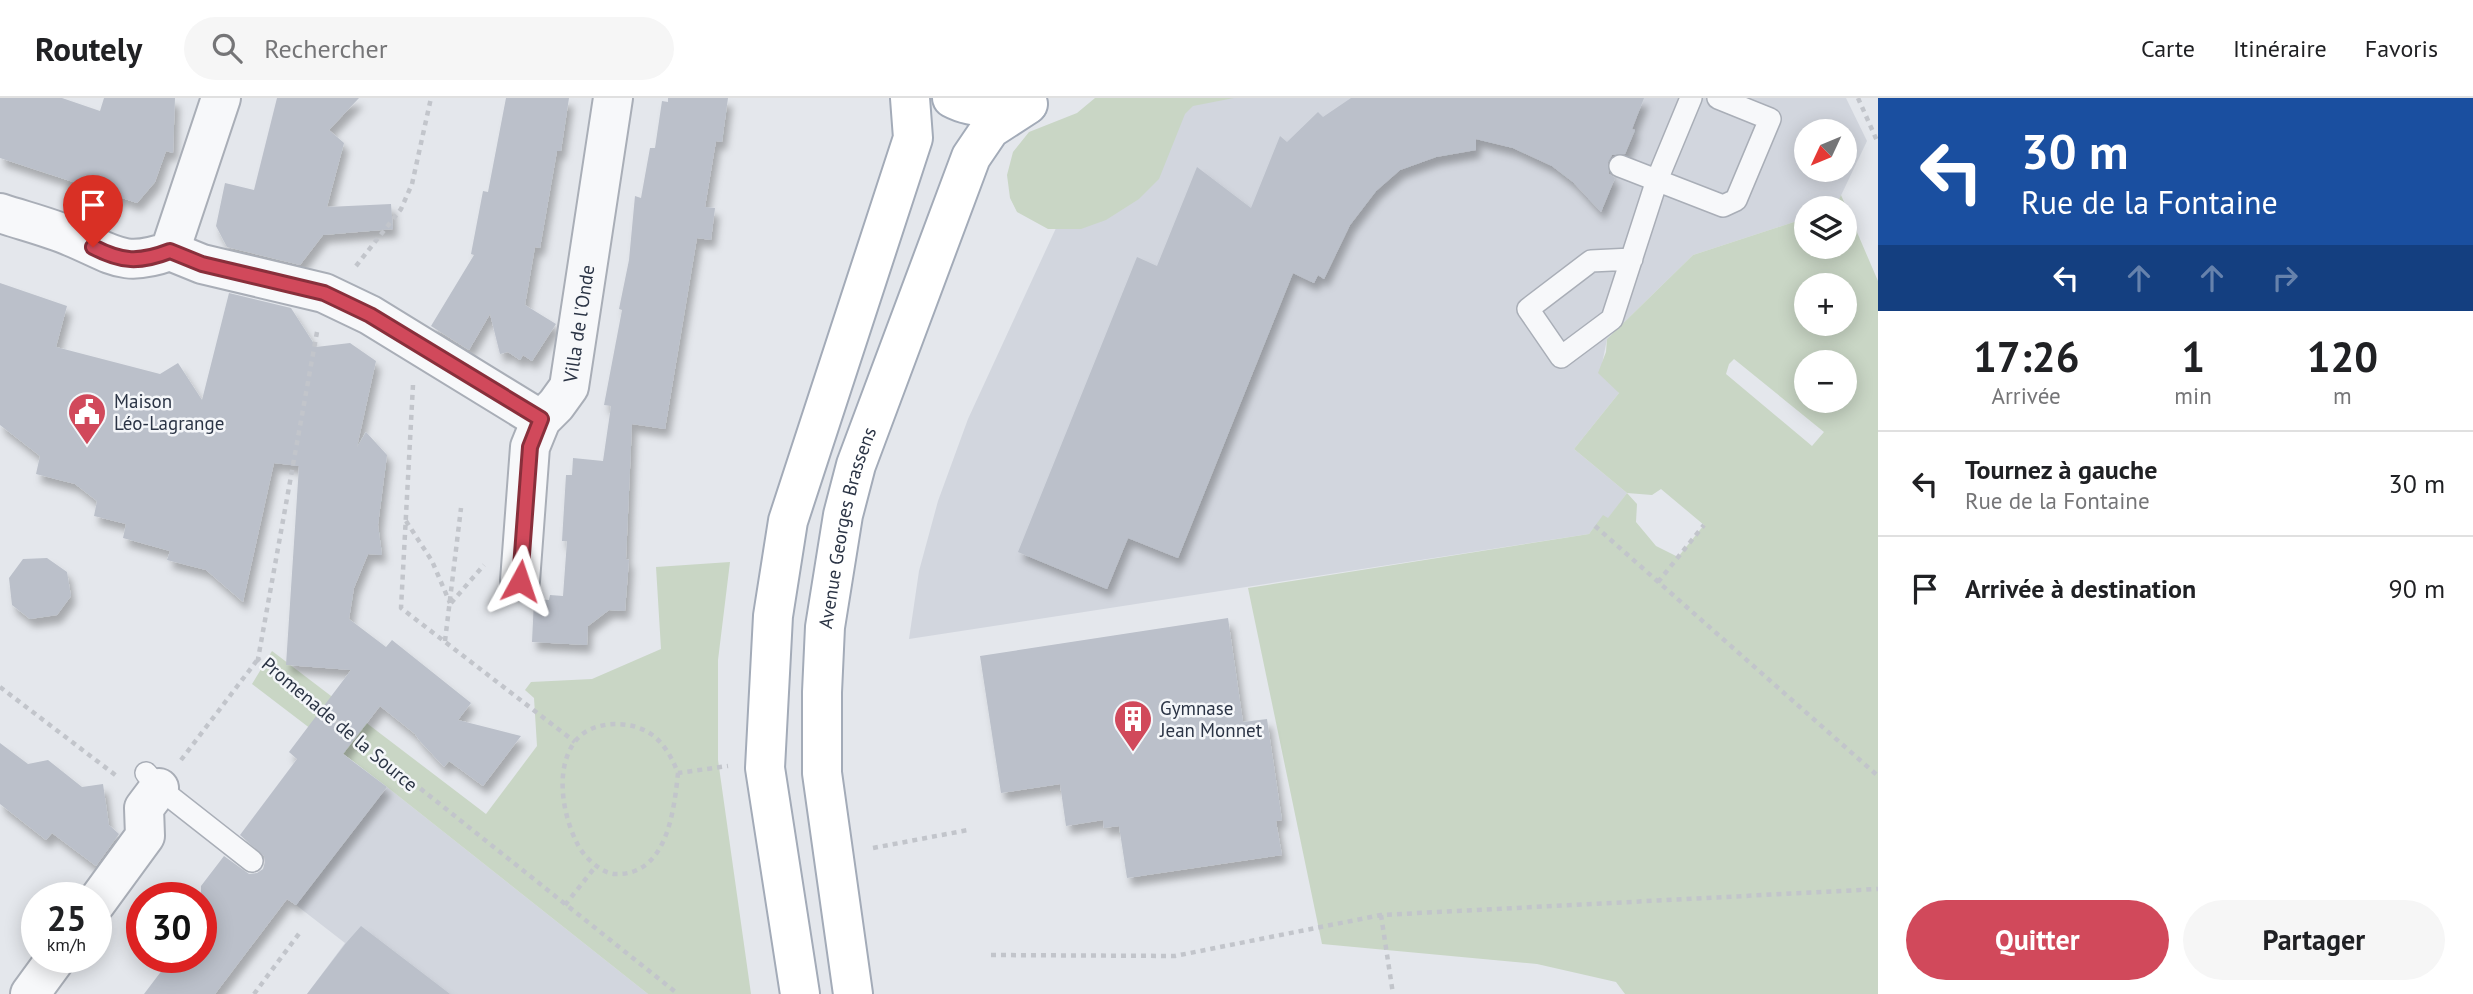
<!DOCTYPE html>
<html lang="fr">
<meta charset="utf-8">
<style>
body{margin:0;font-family:"PT Sans",sans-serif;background:#f6f6f6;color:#202124;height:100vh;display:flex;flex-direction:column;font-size:26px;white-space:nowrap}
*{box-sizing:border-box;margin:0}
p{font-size:23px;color:#757577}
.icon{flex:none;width:38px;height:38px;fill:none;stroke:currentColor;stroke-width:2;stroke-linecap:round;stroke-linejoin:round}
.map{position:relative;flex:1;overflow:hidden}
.sheet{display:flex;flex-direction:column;background:#fff;width:595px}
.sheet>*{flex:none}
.banner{background:#1a4fa0;color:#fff;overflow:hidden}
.needle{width:46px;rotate:226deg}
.buttons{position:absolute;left:1794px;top:21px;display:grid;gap:14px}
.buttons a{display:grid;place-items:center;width:63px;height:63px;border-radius:50%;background:#fff;box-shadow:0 4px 18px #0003;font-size:35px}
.speed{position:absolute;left:21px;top:784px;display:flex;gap:14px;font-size:35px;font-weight:700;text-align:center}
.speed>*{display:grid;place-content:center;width:91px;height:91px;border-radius:50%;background:#fff;box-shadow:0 4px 18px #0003;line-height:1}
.speed small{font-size:18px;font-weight:400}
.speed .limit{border:10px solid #d22;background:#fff;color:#111}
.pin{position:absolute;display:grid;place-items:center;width:60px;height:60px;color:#fff;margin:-72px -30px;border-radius:50% 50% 50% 0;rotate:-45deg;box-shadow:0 0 7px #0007}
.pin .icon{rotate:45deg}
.me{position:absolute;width:77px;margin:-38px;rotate:5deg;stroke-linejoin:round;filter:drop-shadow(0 0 5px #0008)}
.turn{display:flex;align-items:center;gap:24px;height:147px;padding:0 28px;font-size:32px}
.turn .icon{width:91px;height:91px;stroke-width:2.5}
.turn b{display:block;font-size:49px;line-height:60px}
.lanes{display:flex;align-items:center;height:66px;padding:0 28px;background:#0003;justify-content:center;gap:35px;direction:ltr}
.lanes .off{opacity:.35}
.eta{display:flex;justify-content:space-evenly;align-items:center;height:119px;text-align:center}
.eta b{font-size:42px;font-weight:700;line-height:49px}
.cta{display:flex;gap:14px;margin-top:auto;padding:14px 28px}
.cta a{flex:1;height:80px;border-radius:42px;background:#d1495b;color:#fff;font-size:28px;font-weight:700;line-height:80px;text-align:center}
.cta a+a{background:#f6f6f6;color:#202124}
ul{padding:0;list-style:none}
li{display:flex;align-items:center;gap:21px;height:105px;padding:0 28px;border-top:2px solid #e0e0e0}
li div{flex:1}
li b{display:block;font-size:26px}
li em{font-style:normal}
header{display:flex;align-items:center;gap:42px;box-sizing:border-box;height:98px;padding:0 35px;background:#fff;border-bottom:2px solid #e0e0e0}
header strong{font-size:33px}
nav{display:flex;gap:38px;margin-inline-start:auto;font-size:24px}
.search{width:490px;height:63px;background:#f6f6f6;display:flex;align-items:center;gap:18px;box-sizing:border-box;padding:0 24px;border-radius:38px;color:#757577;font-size:26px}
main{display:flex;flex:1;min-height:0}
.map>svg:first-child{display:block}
.built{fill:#d2d6de;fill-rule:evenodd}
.green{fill:#c9d6c5;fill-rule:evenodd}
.building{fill:#bbc0ca;filter:url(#shadow)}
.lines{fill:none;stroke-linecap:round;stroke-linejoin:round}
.lane-casing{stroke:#a9aeb7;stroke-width:24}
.street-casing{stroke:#a9aeb7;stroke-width:42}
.primary-casing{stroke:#a3abb8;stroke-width:42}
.path{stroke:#c2c5cb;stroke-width:4.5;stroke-dasharray:5 5;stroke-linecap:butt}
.lane{stroke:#f7f8fa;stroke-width:21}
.street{stroke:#f7f8fa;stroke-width:38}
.primary{stroke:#fff;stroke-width:38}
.route-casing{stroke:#882f3b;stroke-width:18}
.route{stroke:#d1495b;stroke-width:12}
.labels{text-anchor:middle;stroke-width:5;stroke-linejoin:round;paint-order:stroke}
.street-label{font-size:19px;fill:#2b3445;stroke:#f4f6f9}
.poi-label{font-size:19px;fill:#2b3445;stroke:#f4f6f9;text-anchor:start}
</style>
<header>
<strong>Routely</strong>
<div class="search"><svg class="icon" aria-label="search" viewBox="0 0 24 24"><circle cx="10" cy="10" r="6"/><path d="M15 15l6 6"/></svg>Rechercher</div>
<nav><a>Carte</a><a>Itinéraire</a><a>Favoris</a></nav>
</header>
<main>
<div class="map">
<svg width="1878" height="896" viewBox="0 0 1878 896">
<defs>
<filter id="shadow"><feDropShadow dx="4.5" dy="8" stdDeviation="3.5" flood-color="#0004"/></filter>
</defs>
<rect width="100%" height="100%" fill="#e4e7ec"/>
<!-- built -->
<path class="built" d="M1161,0H1846L1867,43L1835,110H1806V120L1693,157L1607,241L1602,266L1619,295L1574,351L1627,395L1608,421L1603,418L1589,436L909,541L919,473L938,403L968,321L1086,65ZM1806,33H1844V72H1806Z
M387,689L648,896H307L345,845L296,807Z"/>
<!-- green -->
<path class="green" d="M1095,0H1234L1193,8L1185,16L1159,81L1139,101L1106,122L1081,131H1048L1017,114L1010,100L1007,77L1013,54L1029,34L1077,15Z
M1841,97L1878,183V896H1625L1616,884L1537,866L1322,846L1248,490L1589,436L1603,417L1608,420L1627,395L1574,351L1619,295L1598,275L1606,254L1607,241L1693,157L1806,120V149H1844V110H1835ZM1844,187V226H1806V187ZM1734,261L1824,334L1812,348L1726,276L1729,266ZM1844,264V303H1806V264ZM1661,391L1704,427L1678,459L1656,448L1636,424L1637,406L1627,395L1652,397Z
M730,464L718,562V662L751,896H648L387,689L252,586L272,553L486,716L537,648L534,600L525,592L531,584L592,581L661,551L656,469Z"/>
<!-- building -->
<path class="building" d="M0,0H62L100,13L104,0H175L173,55L166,53L155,84L137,105L0,60Z
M277,0H359L329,32L344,45L327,109L391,106L393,131L323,137L300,167L227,149L216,128L225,85L254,92Z
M506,0H569L561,53H557L540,150L535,149L525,207L556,226L532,263L523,257L520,262L508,254L500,256L490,216L469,252L431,228L474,157L471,156L483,93L488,94Z
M668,0H728L722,44L716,43L705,109L715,110L711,142L697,140L665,331L632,326L626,461L629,462L625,513L609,512L588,528L587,547L532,544L534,501L549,502L550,497L563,498L567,443H562L566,377H572L573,360L603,363L611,308L604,307L622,212L619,211L629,162L635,98L641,100L650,50H655L662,3L668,4Z
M1351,0H1644L1632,31L1635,32L1625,56L1612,57L1608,64L1609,76L1615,80L1601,114L1573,84L1552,68L1513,50L1476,41V52L1436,59L1400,72L1376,93L1350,127L1324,181L1318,177L1314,185L1293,175L1178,460L1128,440L1107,491L1018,454L1137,159L1157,168L1197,69L1251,110L1280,38L1287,44L1318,14L1323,19Z
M0,185L67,208L56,249L160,276L178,265L202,302L229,195L291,210L316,249L350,245L376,263L357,349L366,334L387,357L378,427L382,457L368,456L354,490L349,521L386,549L392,542L471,605L458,622L521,638L483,688L449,663L444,669L419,642L415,636L380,608L343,656L387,689L296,807L287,801L215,896H144L172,859H201V788L224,758L249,776L257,775L263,771L265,764L264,758L240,737L297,661L289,654L351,572L286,567L299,368L274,365L243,504L206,472L167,462L170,453L123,440L126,426L94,418L97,403L75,386L36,376L40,358L0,327Z
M47,460L67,474L71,498L57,517L30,521L12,507L9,480L23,461Z
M1228,520L1243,624L1267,621L1282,722L1276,723L1282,757L1127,780L1119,728L1104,730L1103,722L1066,728L1060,686L1001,695L980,558Z
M0,645L28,666L48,662L82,689L103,686L109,727L119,736L96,768L52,735L46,742L0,706Z
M361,828L450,896H307L346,845Z"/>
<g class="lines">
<defs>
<path id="lane" d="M1620,68L1723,108L1736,102L1770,21L1718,0
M1632,161L1591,163L1528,211L1561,259L1612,221L1657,82L1691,0
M146,675L159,690L252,763"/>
<g id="street">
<path d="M0,115C24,123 49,129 72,139C113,156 123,170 170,153L221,0"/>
<path d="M170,153L202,166L324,195L370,217L541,322"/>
<path id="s1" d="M520,483L530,349L541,322L556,307L569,289L613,0"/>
<path d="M96,805L145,738L144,710L159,690"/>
<path d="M30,896L57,859"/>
</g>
<g id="primary">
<path d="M952,0C974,12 1004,10 1028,6"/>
<path d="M800,896L765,670L773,518L788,423L913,40L910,0"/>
<path id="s2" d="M853,896L822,675V594L825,529L843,417L856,367L971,59L990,31L1027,7"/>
</g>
</defs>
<!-- lane casing -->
<use href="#lane" class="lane-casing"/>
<!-- street casing -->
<use href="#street" class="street-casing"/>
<!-- primary casing -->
<use href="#primary" class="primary-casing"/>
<!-- path -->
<path class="path" d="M1858,0L1878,45
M356,168L401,111L412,86L431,0
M317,234L258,561L678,896
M413,287L401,510L575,644
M406,423L432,463L450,505
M1595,428L1878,678
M1658,484L1704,427
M451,505L484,467
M445,543L461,410
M0,589L118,679
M181,662L258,561
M678,675C674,713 667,778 615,776C601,775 584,759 578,747C563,719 553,669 577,641C594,622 631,622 651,636C664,645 672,660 678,675L728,668
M873,750L968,732
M565,807L596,768
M1381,817L1393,896
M991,857L1175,858L1381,817L1878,791
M254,896L301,833"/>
<!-- lane -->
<use href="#lane" class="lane"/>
<!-- street -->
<use href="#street" class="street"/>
<!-- primary -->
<use href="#primary" class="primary"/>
</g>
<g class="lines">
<defs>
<path id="route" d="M93,149C122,164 139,165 170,153L202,166L324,195L370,217L541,321L530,349L520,483"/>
</defs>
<!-- route casing -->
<use href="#route" class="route-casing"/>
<!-- route -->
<use href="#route" class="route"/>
</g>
<!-- icons -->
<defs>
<symbol id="civic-pin" viewBox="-11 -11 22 30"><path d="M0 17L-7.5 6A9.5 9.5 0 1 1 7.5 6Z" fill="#d1495b" stroke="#f4f6f9"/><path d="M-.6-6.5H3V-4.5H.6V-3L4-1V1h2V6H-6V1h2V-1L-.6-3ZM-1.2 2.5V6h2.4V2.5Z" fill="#fff"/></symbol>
<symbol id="building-pin" viewBox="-11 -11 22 30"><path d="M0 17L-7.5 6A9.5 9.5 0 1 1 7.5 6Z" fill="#d1495b" stroke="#f4f6f9"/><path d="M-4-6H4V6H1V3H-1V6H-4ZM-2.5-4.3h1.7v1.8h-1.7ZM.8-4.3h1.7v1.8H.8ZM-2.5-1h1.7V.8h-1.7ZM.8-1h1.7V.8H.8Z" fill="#fff"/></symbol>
</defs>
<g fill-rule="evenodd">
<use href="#civic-pin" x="65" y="292" width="44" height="60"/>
<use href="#building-pin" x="1111" y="599" width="44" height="60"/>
</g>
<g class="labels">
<!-- street labels -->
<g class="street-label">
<text dy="7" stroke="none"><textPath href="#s1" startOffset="271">Villa de l'Onde</textPath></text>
<text dy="7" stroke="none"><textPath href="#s2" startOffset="471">Avenue Georges Brassens</textPath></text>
<text transform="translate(340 626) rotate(40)" y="7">Promenade de la Source</text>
</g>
<!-- poi labels -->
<g class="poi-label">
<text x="114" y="310">Maison<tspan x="114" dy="22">Léo-Lagrange</tspan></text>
<text x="1160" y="617">Gymnase<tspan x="1160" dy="22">Jean Monnet</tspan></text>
</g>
</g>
</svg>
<div class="buttons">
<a><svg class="needle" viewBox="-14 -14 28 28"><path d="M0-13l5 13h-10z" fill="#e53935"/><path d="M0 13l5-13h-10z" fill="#757577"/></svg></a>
<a><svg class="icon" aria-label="layers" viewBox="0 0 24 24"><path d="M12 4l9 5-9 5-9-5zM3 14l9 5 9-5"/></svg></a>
<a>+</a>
<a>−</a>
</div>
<div class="speed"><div>25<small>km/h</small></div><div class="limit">30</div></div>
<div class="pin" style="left:93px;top:149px;background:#d93025"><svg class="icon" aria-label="arrive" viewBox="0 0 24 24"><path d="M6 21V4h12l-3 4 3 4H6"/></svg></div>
<svg class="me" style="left:520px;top:483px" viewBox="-20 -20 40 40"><path d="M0-17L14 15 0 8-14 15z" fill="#d1495b" stroke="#fff" stroke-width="4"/></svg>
</div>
<section class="sheet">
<div class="banner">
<div class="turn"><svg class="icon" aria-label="left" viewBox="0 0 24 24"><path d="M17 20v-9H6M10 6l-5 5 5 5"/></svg><div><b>30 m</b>Rue de la Fontaine</div></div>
<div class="lanes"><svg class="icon" aria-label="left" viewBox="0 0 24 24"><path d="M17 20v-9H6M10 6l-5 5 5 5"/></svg><svg class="icon off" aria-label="ahead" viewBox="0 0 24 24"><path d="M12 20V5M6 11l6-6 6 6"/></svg><svg class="icon off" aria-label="ahead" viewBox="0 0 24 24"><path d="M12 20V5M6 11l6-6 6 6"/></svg><svg class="icon off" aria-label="right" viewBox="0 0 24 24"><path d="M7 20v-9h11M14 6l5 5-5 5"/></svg></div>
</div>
<div class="eta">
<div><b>17:26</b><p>Arrivée</p></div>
<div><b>1</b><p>min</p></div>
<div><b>120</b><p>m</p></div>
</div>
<ul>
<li><svg class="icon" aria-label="left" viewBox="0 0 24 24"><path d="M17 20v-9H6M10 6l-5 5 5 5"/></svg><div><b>Tournez à gauche</b><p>Rue de la Fontaine</p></div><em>30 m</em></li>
<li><svg class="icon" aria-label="arrive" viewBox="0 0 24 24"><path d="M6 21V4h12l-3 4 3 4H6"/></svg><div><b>Arrivée à destination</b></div><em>90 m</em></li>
</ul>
<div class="cta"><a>Quitter</a><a>Partager</a></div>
</section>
</main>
